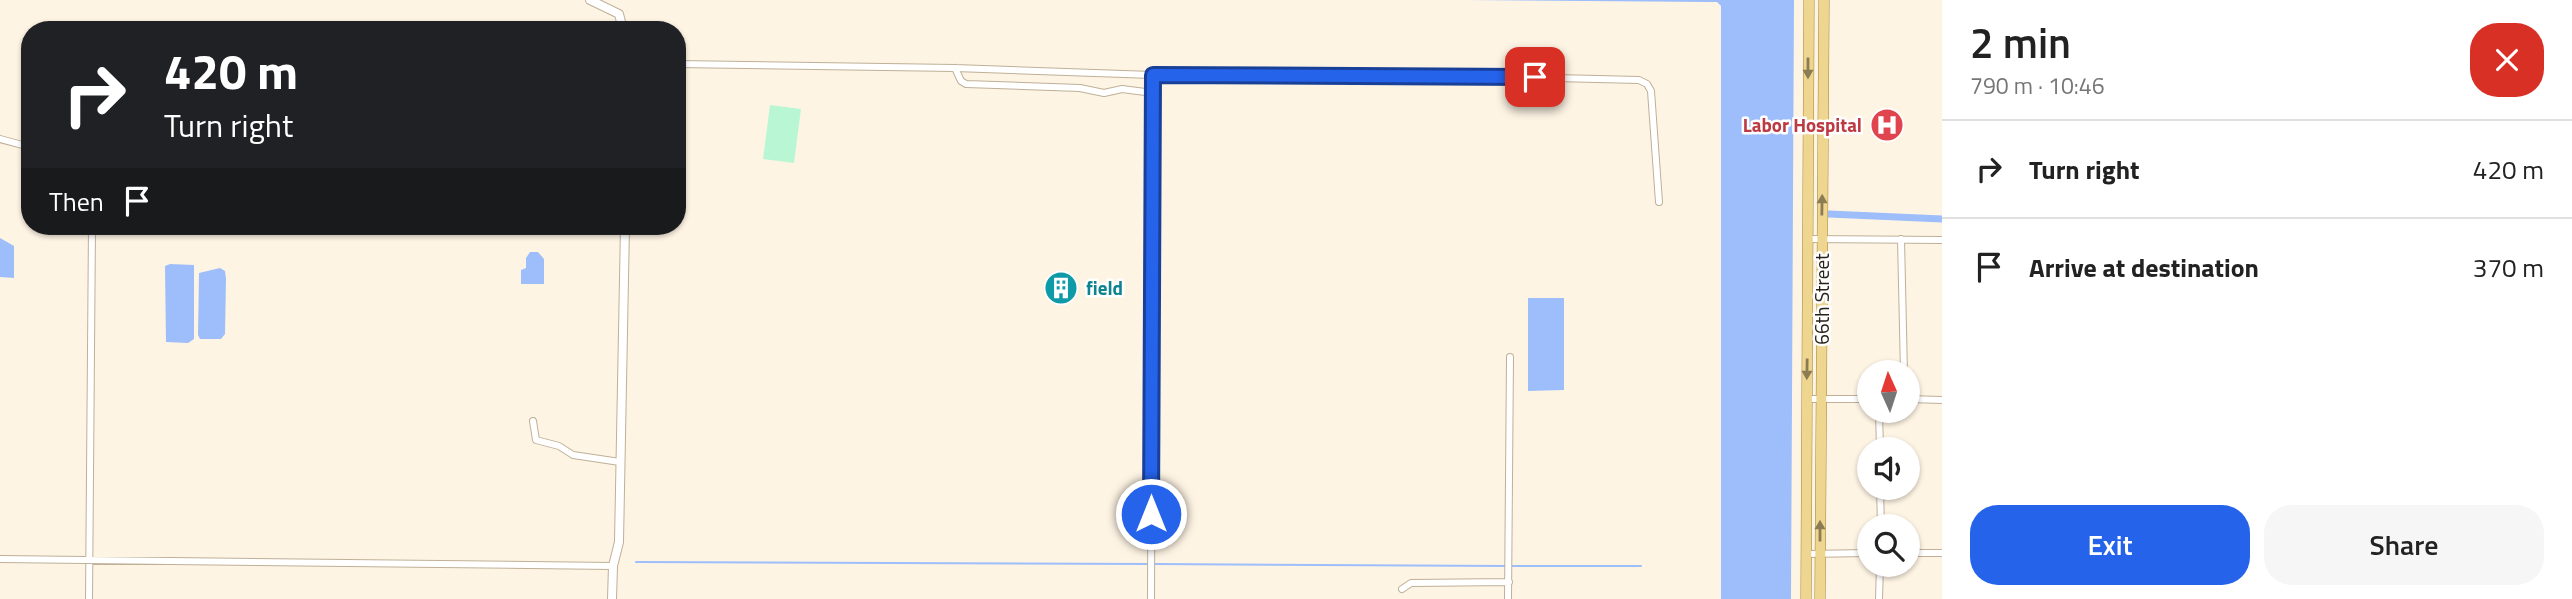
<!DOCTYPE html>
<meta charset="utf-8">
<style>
body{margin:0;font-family:"Titillium Web",sans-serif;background:#f6f6f6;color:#222;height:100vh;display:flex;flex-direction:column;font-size:26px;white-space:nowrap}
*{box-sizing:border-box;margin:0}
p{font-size:23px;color:#767676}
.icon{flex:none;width:38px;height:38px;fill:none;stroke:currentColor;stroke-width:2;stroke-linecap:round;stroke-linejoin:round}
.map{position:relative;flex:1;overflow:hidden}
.panel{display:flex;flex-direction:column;background:#fff;width:630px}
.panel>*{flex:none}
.banner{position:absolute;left:21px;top:21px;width:665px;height:214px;border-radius:28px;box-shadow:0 2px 5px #0004;background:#202124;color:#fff;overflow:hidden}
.needle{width:46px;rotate:357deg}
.controls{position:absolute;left:1857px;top:360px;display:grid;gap:14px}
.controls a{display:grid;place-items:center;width:63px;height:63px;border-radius:50%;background:#fff;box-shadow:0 2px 5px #0004;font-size:35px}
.pin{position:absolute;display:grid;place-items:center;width:60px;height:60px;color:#fff;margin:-30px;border-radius:14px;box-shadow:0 4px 10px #0006}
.me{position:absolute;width:77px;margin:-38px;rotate:0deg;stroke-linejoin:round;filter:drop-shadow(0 0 5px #0008)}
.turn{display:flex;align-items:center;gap:24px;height:147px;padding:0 28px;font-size:32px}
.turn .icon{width:91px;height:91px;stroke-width:2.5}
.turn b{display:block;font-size:49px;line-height:60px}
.then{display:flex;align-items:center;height:66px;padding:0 28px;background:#0003;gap:14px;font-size:26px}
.round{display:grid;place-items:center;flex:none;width:74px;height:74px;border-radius:28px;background:#f6f6f6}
.overview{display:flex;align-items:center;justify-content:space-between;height:119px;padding:0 28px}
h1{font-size:42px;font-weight:600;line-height:52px}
.primary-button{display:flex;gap:14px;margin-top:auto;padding:14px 28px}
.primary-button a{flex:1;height:80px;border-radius:28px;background:#2563eb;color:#fff;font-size:28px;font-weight:600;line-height:80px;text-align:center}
.primary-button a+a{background:#f6f6f6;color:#222}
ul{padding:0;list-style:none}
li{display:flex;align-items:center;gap:21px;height:98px;padding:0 28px;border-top:2px solid #e0e0e0}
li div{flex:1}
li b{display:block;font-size:26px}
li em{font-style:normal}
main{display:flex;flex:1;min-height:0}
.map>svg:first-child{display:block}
.green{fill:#b9f7d4}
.water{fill:#9dbefb}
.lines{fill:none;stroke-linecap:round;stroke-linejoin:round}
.stream{stroke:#9dbefb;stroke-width:2}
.canal{stroke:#9dbefb;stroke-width:7}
.minor-casing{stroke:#bfb097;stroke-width:8}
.tertiary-casing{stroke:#bfb097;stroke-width:10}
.primary-casing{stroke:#a28436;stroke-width:11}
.minor{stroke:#fff;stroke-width:6}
.tertiary{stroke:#fff;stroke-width:8}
.primary{stroke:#efd690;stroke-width:10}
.oneway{fill:#8b7c54}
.route-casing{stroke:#184099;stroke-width:18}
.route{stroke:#2563eb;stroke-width:12}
.labels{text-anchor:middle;stroke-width:5;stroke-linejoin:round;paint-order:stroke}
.health-label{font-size:19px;font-weight:bold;fill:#be3a42;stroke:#fff;text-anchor:end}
.culture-label{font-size:19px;font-weight:bold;fill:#0d838f;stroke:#fff;text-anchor:start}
.street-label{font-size:19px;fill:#272117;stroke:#fff}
</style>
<main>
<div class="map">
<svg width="1942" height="599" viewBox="0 0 1942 599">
<rect width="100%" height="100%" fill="#fef4e4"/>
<!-- green -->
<path class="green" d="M770,105L801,109L794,163L763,159Z"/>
<!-- water -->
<path class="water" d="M1467,0H1794L1791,599H1721V6L1717,2H1709Z
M0,238L14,246V278L0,277Z
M530,252H538L544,259V284H521V270L526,268V258Z
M170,264L194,265V339L188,343L166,342L165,266Z
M220,268L225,271L226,279L225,334L221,339H200L198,335L199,273Z
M1528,298H1564V390L1528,391Z"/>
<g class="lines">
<!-- stream -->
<path class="stream" d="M636,562L1149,564
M1155,564L1506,566
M1512,566H1641"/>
<!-- canal -->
<path class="canal" d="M1829,214L1942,219"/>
<defs>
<path id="minor" d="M677,64L955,68L1181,76L1511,77L1639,80L1647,84L1651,91L1659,202
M955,68L961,81L966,84L1080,88L1104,93L1122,89L1153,93
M0,139L30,147
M1808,239L1942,240
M1901,239L1904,373
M1807,399H1869
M1908,399L1942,400
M1879,411L1880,450
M533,421L536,440L559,446L573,455L620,462
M1880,488L1881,527
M1908,553H1942
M1806,554L1869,553
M0,559L613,566
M1402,589L1411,583L1509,582
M89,599L92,226
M1151,599L1153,75
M1508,599L1510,357
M1879,599L1880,565"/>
<path id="tertiary" d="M590,0L619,14L623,30
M612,599L613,566L619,542L625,226"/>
<path id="primary" d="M1806,599L1809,0
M1820,599L1824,0"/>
</defs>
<!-- minor casing -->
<use href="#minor" class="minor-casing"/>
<!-- tertiary casing -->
<use href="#tertiary" class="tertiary-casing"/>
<!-- primary casing -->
<use href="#primary" class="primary-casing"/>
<!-- minor -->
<use href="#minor" class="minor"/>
<!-- tertiary -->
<use href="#tertiary" class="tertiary"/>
<!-- primary -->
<use href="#primary" class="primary"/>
</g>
<!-- one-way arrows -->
<defs><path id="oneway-solid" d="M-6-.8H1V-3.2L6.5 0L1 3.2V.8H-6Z" transform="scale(1.75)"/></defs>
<g class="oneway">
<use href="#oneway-solid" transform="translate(1808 68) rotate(90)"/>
<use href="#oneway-solid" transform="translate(1822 205) rotate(-89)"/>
<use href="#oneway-solid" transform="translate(1807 369) rotate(91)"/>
<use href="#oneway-solid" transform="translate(1820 531) rotate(-90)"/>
</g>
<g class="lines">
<defs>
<path id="route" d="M1151,514L1153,75L1535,77"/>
</defs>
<!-- route casing -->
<use href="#route" class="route-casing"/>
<!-- route -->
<use href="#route" class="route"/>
</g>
<!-- icons -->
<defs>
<symbol id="hospital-disc" viewBox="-11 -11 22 22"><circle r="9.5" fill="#e0444e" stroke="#fff"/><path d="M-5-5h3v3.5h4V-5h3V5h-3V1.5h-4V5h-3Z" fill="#fff"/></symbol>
<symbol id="building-disc" viewBox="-11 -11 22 22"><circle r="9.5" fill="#0f9aa8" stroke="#fff"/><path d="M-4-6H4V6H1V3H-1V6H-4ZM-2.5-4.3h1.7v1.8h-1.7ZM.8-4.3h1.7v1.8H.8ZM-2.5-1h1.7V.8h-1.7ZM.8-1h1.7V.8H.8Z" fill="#fff"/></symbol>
</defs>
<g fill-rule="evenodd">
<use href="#hospital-disc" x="1868" y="106" width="38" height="38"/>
<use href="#building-disc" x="1042" y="269" width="38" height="38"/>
</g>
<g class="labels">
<!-- health labels -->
<g class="health-label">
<text x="1862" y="132">Labor Hospital</text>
</g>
<!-- culture labels -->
<g class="culture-label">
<text x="1086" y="295">field</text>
</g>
<!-- street labels -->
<g class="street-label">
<text transform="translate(1822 299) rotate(-90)" y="7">66th Street</text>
</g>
</g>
</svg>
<div class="controls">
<a><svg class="needle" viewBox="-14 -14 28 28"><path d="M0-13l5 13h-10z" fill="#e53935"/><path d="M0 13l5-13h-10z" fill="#767676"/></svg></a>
<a><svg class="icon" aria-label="sound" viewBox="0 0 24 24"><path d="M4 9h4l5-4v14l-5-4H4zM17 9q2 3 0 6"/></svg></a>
<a><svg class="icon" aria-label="search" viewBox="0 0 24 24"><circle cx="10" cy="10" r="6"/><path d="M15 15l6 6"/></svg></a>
</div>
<div class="pin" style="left:1535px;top:77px;background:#d93025"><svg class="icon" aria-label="arrive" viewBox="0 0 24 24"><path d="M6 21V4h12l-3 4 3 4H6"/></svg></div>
<svg class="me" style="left:1151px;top:514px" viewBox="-20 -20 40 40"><circle r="17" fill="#2563eb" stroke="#fff" stroke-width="3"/><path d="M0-11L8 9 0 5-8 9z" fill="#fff"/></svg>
<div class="banner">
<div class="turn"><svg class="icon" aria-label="right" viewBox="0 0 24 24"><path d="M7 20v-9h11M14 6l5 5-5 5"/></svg><div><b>420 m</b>Turn right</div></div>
<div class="then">Then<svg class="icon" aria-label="arrive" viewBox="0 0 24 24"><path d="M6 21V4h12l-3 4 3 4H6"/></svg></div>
</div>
</div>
<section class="panel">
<div class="overview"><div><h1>2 min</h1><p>790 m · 10:46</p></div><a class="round" style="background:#d93025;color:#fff"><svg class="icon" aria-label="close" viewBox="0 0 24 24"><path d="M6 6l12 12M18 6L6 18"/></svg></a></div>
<ul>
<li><svg class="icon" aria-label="right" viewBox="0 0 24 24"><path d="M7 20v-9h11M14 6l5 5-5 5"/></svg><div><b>Turn right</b></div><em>420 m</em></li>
<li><svg class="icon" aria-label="arrive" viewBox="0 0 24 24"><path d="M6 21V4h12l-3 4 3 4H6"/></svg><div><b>Arrive at destination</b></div><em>370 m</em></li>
</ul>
<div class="primary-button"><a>Exit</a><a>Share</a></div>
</section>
</main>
